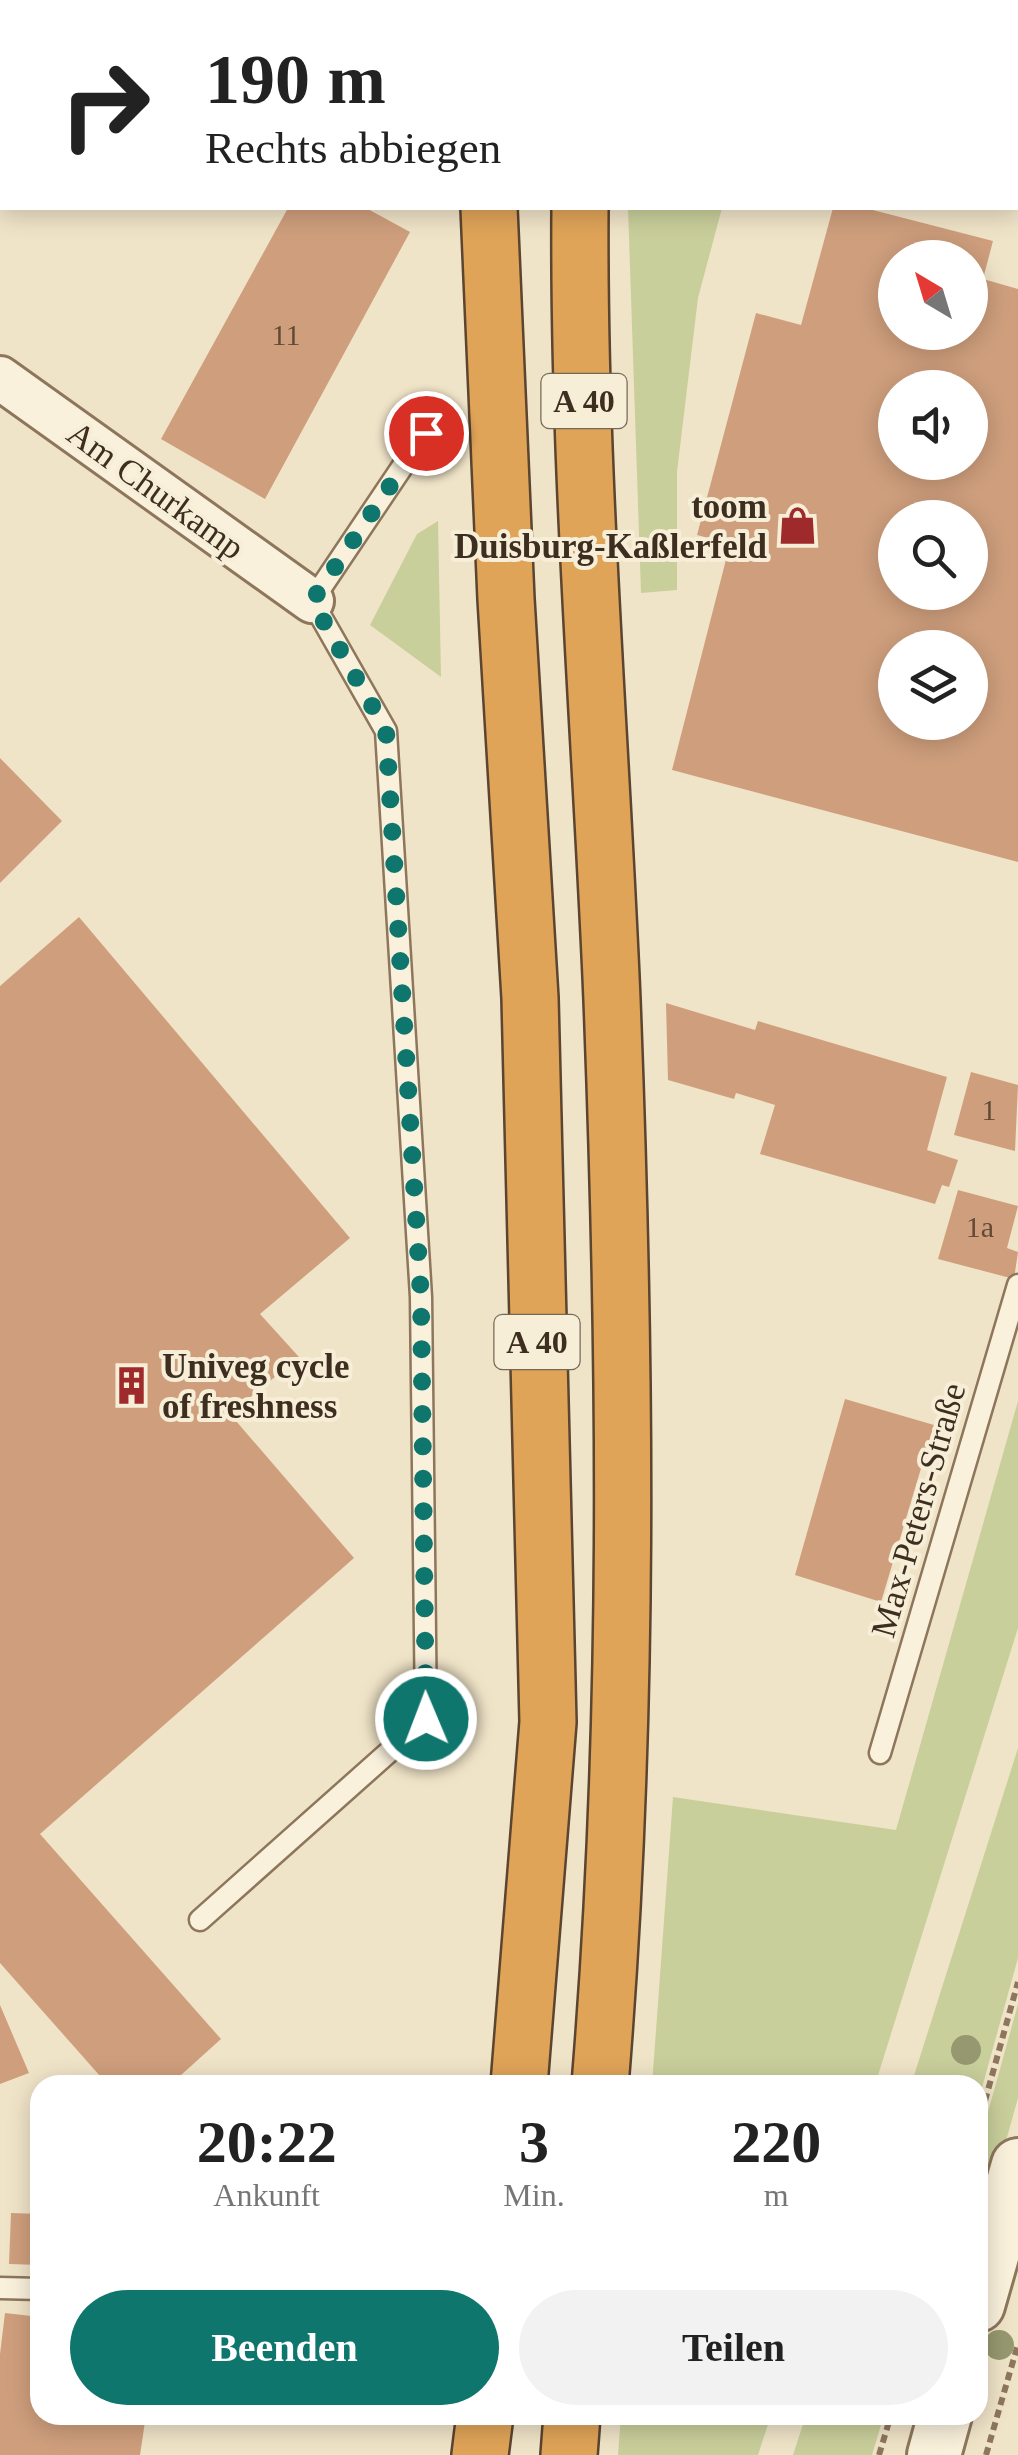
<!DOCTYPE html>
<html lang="de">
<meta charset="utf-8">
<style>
body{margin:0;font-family:"Times New Roman",serif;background:#f2f2f2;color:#222;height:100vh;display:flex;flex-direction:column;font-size:38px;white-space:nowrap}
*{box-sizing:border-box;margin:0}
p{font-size:32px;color:#767676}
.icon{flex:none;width:55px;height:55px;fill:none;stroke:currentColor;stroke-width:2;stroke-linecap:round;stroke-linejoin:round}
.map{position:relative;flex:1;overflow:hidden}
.sheet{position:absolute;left:30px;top:2075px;width:958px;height:350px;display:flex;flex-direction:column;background:#fff;border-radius:30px;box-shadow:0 5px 25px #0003}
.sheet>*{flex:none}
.guide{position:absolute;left:0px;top:0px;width:1020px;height:210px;box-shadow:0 5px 25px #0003;background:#fff;color:#222;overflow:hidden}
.needle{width:65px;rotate:322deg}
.fabs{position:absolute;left:878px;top:240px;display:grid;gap:20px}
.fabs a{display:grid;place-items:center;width:110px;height:110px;border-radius:50%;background:#fff;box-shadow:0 5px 25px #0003;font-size:50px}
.pin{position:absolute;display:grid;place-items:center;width:85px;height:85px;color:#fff;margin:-42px;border:5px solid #fff;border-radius:50%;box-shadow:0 2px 10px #0007}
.me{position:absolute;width:110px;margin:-55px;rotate:359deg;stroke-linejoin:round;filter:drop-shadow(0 0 8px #0008)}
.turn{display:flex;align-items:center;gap:35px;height:210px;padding:0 40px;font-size:45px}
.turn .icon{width:130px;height:130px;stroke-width:2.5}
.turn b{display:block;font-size:70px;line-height:85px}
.eta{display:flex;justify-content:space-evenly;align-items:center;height:170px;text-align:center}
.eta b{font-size:60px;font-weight:700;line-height:70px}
.action{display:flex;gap:20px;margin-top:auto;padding:20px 40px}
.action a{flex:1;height:115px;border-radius:60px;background:#0f766e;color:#fff;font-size:40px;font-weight:700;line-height:115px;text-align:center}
.action a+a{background:#f2f2f2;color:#222}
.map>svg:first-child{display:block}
.green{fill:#c9cf9b}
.building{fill:#cf9f7d;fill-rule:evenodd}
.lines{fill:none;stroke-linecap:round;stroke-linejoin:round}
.service-casing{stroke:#8d765c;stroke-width:25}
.minor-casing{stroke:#8d765c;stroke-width:48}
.tertiary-casing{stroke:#8d765c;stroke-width:58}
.motorway-casing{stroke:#5b4430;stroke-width:60}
.path{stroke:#8d765c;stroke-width:6;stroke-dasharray:8 5;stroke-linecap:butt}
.service{stroke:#faf1dc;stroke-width:20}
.minor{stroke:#faf1dc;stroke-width:42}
.tertiary{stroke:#faf1dc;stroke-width:52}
.motorway{stroke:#e0a458;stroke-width:55}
.tree{fill:#96986f}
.route{stroke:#0f766e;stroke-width:18;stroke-dasharray:0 32.4}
.labels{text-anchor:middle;stroke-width:8;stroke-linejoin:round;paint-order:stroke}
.number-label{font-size:30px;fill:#624a37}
.shield{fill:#f7eed8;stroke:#756857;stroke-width:2.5}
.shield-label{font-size:32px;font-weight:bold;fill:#3d2e20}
.street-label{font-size:35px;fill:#3d2e20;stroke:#f7eed8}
.poi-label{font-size:35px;font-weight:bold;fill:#3d2e20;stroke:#f7eed8;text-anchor:end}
</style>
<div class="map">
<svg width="1018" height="2455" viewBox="0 0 1018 2455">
<rect width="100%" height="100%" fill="#f0e4c8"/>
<!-- green -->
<path class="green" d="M628,208H722L698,298L677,472V590L641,593Z
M438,521L441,677L370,625L417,534Z
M1018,1401V1628L875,2085H652L673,1797L896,1830Z
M1018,1748V1958L978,2102V2085H911Z
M1018,2004V2098L978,2241V2148Z
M621,2415H771L758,2455H618Z
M806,2415H884L872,2455H793Z"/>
<!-- building -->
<path class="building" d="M288,208H366L410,232L265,499L161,439Z
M833,208H865L993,241L983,279L1018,289V862L672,770L730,544L697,535L756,313L801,325ZM895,258H970V332H895ZM895,388H970V462H895ZM895,518H970V592H895ZM895,648H970V722H895Z
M0,758L62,821L0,883Z
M79,917L350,1238L260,1314L299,1357L230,1414L354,1558L40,1834L221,2039L170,2085H108L0,1963V986Z
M666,1003L755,1030L758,1021L947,1077L927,1150L958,1160L949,1187L942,1185L935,1204L760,1154L775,1105L736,1093L734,1099L668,1080Z
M971,1072L1018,1085L1015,1151L954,1135Z
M958,1190L1018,1206L1007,1248L1018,1252L1014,1279L938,1259Z
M845,1399L934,1425L881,1602L795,1575Z
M0,2005L29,2073L0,2084Z
M11,2213L40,2214V2265L9,2264Z
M5,2313L40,2317V2415H146L140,2455H0V2354Z"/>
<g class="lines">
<defs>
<path id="service" d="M880,1753L1018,1285
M200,1920L426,1719L421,1297L386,731L312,601L425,433
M0,2288L40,2289"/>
<path id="minor" d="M0,378L312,601"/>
<path id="tertiary" d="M978,2305L1018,2165
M934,2455L945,2415"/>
<path id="motorway" d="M491,2V0
M581,2V0
M489,208L506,599L530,998L548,1722L519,2085
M580,208C578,472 601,736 612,1000C626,1364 630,1721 600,2085
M480,2455L485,2415
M569,2455L572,2415"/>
</defs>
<!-- service casing -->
<use href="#service" class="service-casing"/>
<!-- minor casing -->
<use href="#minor" class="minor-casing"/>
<!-- tertiary casing -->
<use href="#tertiary" class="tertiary-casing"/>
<!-- motorway casing -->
<use href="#motorway" class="motorway-casing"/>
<!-- path -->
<path class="path" d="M978,2126L1018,1982
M879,2455L891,2415
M986,2455L1018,2344"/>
<!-- service -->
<use href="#service" class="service"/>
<!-- minor -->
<use href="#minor" class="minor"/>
<!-- tertiary -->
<use href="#tertiary" class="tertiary"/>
<!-- motorway -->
<use href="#motorway" class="motorway"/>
</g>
<!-- trees -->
<g class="tree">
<circle cx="966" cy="2050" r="15"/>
<circle cx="999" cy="2345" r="15"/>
</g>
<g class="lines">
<!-- route -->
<path class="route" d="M426,433L312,601L386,730L421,1297L426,1719"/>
</g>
<!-- icons -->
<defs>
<symbol id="shop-bare" viewBox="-9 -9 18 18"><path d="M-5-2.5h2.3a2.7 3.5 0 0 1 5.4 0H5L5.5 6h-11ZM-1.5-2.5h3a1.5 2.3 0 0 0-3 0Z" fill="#9e2a2b" stroke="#f7eed8" stroke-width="2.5" paint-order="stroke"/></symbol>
<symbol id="building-bare" viewBox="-9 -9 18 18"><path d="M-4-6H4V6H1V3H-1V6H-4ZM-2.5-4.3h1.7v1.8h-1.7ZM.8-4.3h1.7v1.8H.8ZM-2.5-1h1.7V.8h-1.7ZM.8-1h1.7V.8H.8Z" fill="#9e2a2b" stroke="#f7eed8" stroke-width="2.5" paint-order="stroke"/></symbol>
</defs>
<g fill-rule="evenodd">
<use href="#shop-bare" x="770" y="498" width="55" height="55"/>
<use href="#building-bare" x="104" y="1358" width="55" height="55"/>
</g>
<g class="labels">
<!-- number labels -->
<g class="number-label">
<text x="286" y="345">11</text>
<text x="989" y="1120">1</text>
<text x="980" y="1237">1a</text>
</g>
<!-- shield labels -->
<g class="shield">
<rect x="541.5" y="374" width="85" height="54" rx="8"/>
<rect x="494.5" y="1315" width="85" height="54" rx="8"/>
</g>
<g class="shield-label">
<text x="584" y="412">A 40</text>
<text x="537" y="1353">A 40</text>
</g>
<!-- street labels -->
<g class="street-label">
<text transform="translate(156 490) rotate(36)" y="12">Am Churkamp</text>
<text transform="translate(918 1510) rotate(-74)" y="12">Max-Peters-Straße</text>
</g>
<!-- poi labels -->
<g class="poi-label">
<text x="767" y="518">toom<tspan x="767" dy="40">Duisburg-Kaßlerfeld</tspan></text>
<text x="162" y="1378" text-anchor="start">Univeg cycle<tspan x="162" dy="40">of freshness</tspan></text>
</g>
</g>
</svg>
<div class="fabs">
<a><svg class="needle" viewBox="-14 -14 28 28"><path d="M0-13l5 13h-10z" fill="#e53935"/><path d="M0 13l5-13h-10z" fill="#767676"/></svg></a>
<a><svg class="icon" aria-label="sound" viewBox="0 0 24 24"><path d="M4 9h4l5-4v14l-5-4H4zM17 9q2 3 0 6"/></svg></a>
<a><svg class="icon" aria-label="search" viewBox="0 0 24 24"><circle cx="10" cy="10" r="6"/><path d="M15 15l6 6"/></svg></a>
<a><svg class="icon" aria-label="layers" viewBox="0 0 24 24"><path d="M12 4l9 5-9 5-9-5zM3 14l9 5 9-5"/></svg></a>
</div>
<div class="pin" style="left:426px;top:433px;background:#d93025"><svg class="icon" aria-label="arrive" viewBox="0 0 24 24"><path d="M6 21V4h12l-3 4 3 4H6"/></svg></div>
<svg class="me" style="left:426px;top:1719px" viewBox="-20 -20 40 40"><circle r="17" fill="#0f766e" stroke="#fff" stroke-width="3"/><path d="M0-11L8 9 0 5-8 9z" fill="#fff"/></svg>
<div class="guide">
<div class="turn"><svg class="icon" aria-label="right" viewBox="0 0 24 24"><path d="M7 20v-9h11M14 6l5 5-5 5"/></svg><div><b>190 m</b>Rechts abbiegen</div></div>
</div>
<section class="sheet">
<div class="eta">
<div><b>20:22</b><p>Ankunft</p></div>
<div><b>3</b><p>Min.</p></div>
<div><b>220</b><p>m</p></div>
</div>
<div class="action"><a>Beenden</a><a>Teilen</a></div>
</section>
</div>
